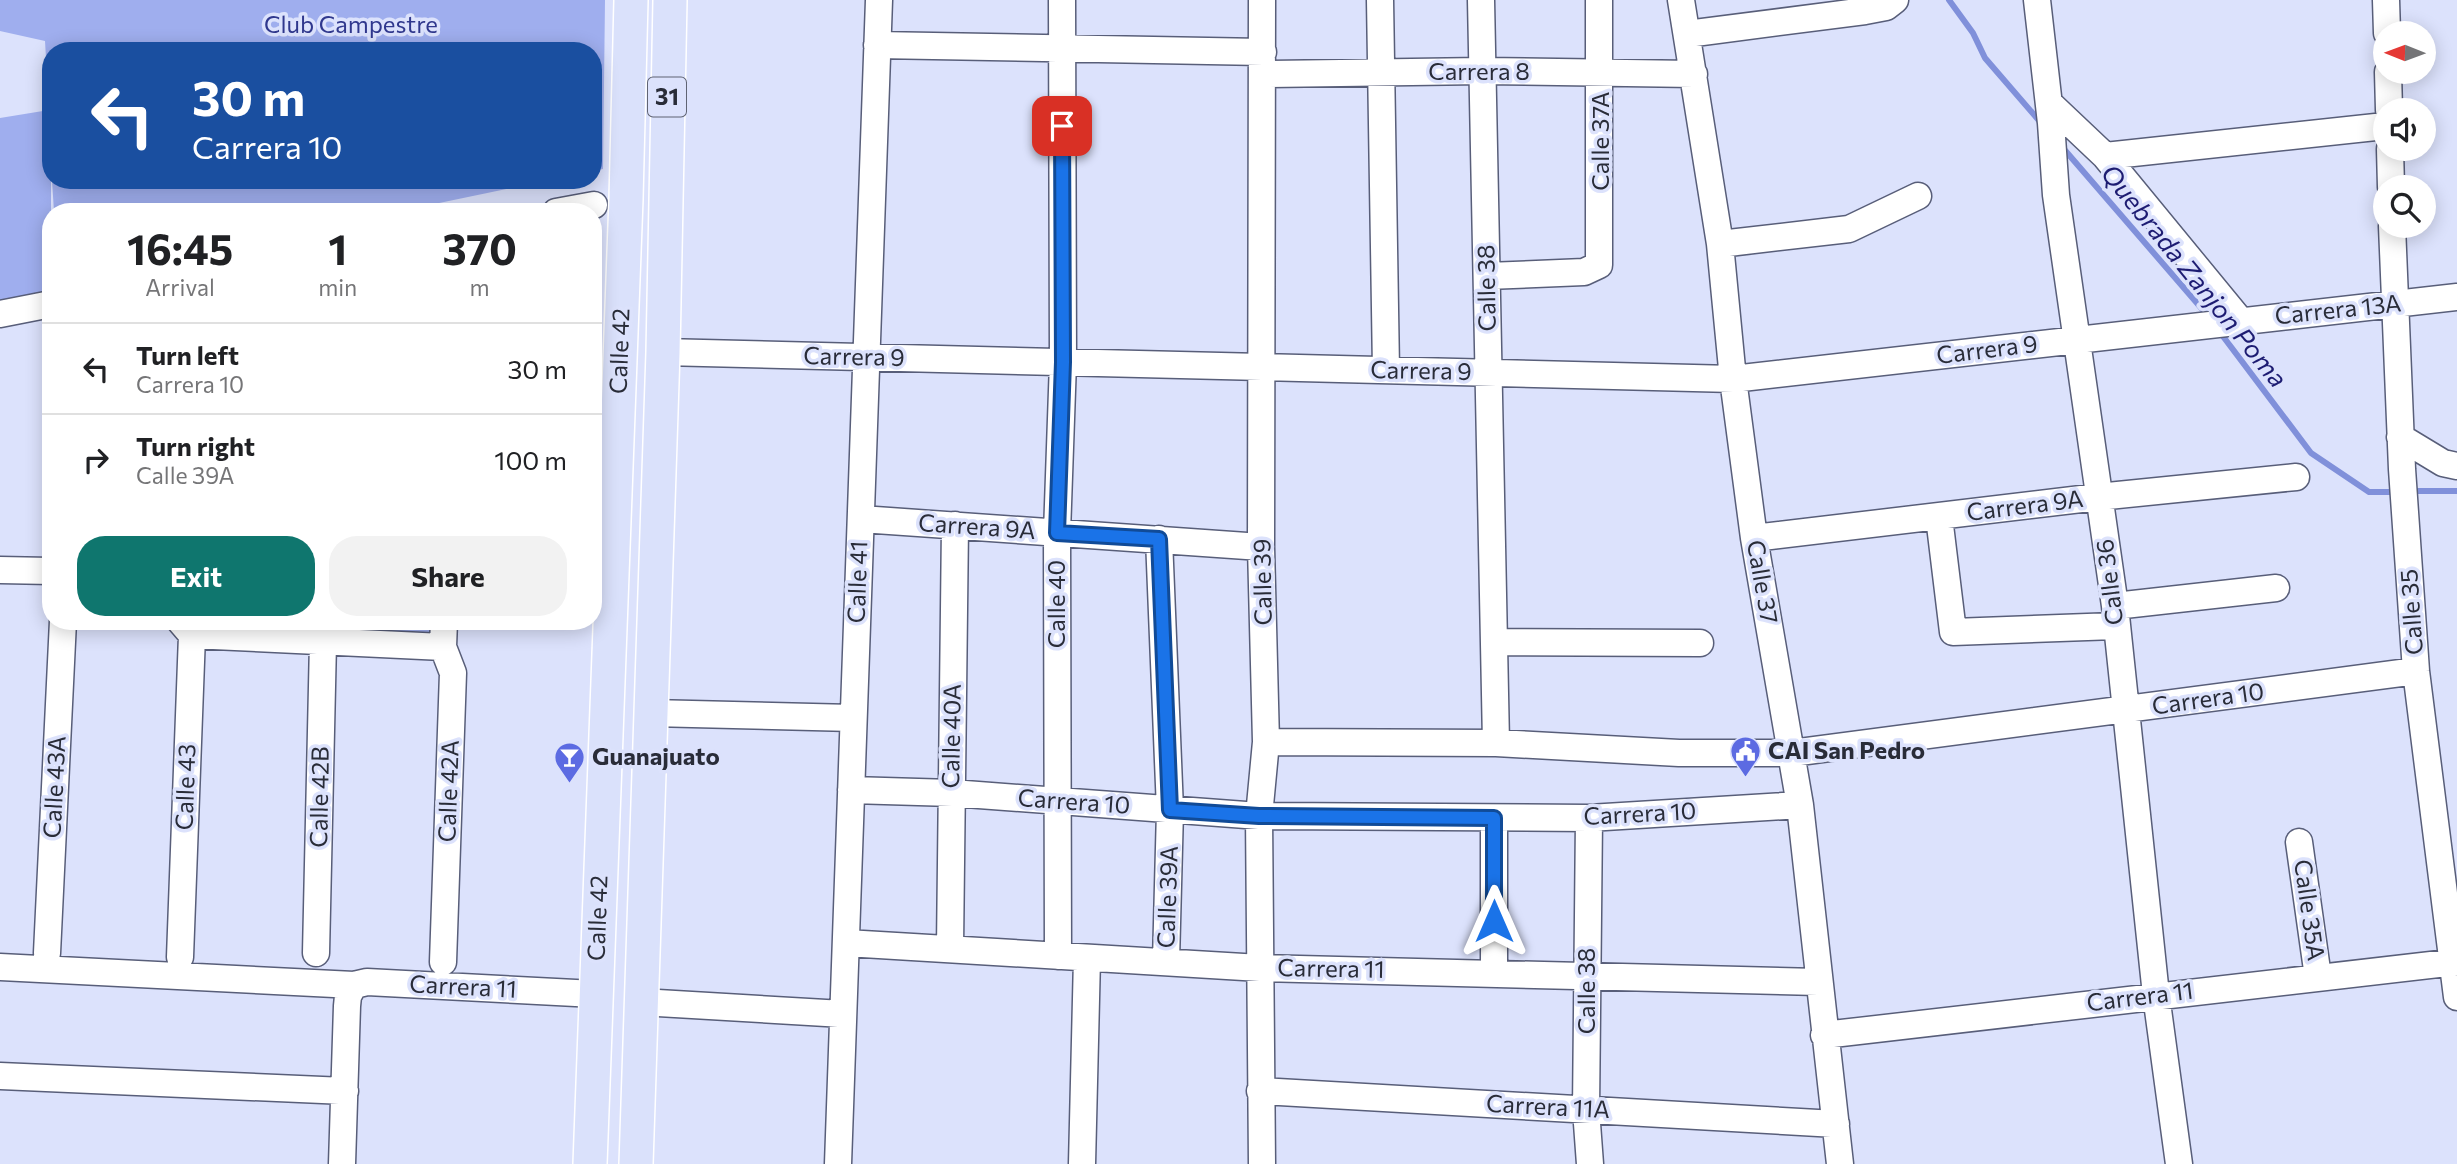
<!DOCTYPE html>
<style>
body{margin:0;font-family:Commissioner,sans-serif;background:#f2f2f2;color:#202124;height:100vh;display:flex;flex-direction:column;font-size:26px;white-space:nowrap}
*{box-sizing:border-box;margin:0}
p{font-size:23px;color:#757577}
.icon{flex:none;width:38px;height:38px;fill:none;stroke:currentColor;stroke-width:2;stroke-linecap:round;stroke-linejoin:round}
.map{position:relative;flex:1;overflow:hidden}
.side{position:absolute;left:42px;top:203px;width:560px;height:427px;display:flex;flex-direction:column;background:#fff;border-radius:28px;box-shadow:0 4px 18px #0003}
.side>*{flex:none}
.guide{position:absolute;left:42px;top:42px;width:560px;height:147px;border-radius:28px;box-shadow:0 4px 18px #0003;background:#1a4fa0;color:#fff;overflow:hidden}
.needle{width:46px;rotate:271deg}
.controls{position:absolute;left:2373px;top:21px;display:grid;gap:14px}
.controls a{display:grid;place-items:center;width:63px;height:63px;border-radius:50%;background:#fff;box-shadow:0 4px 18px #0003;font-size:35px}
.pin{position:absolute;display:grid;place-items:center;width:60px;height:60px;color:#fff;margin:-30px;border-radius:14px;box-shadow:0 4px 10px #0006}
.me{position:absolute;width:77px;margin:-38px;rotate:0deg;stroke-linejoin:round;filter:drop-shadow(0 0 5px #0008)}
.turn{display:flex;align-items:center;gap:24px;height:147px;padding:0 35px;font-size:32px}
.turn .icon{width:91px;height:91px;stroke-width:2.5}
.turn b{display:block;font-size:49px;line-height:60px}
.eta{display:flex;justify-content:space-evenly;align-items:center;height:119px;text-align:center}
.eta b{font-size:42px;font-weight:700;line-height:49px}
.button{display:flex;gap:14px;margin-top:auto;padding:14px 35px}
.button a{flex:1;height:80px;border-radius:28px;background:#0f766e;color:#fff;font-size:28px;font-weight:700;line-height:80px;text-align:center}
.button a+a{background:#f2f2f2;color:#202124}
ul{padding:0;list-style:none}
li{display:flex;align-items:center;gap:21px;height:91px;padding:0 35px;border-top:2px solid #e0e0e0}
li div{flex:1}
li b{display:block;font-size:26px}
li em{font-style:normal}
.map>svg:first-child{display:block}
.green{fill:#9faeee}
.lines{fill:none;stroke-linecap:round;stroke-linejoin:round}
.stream{stroke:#8090da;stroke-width:6}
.minor-casing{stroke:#585e79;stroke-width:29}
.major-casing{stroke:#fff;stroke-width:36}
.minor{stroke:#fff;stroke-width:26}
.major{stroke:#dae1fb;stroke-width:33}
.route-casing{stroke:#114b97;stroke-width:18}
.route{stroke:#1a73e8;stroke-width:12}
.labels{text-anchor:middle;stroke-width:7;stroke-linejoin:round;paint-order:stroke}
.shield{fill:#dce2fc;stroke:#5f6373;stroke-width:2}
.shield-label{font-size:23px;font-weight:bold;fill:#292c38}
.park-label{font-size:24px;fill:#30388e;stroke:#dce2fc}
.street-label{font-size:24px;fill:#292c38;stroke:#dce2fc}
.poi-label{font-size:24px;font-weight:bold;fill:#292c38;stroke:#dce2fc;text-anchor:start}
.water-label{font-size:26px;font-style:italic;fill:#1d1c72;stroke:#dce2fc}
</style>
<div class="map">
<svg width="2457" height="1164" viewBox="0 0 2457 1164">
<rect width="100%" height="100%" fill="#dce2fc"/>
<!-- green -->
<path class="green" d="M0,0H605L603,169L593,171V51H51V304L0,313V118L49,110L45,41L0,31Z
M52,180H549L396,212H54Z
M199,621H431L430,637L199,625Z"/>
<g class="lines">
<!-- stream -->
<path class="stream" d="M1949,0L1973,33L1985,58L2042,124
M2063,148L2209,317
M2219,331L2311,453L2369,492H2398
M2409,491H2457"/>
<defs>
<path id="minor" d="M1262,0L1261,547L1266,742L1259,816L1262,1164
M1380,0L1386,370
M1481,0L1496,743
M1681,0L1720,244L1733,379L1754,538L1800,805L1840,1164
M2037,0L2051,123L2056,195L2115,606L2156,995L2179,1164
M2386,0L2387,33
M1687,34L1865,11L1886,7L1895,0
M877,45L1263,52
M2388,72L2389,110
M1264,74L1482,71L1694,74
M2049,103L2105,156L2239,319
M2390,149L2391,187
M2105,156L2385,126
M556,212L594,205
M2392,226L2402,469L2416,671L2457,997
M1720,244L1849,229L1918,196
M1487,276L1584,272L1599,265V0
M0,314L51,304
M663,352L1733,379L2457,297
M2400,437L2443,463L2457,466
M1939,517L1953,632L2115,626
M861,519L1261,547
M1754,538L2098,497L2296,477
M1159,539L1170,810L1166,961
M0,570L51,571
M2115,606L2276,588
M180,621L192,635L180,957
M192,635L443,647
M1494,642L1700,643
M651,713L853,718
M1266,742L1496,743L1679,753H1792L2416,671
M851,790L952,793L1259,816L1589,818L1800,805
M1494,818V972
M1589,818L1586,1110L1590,1164
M2299,842L2318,977
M846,943L1260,968L1818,982
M950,947L955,525
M47,953L63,621
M316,953L323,642
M1058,956L1057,533L1063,362L1062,0
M443,962L453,673L443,647L444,621
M0,967L354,985
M641,1002L843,1014
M1824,1035L2457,962
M0,1076L345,1091
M1260,1091L1836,1124
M342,1164L347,1006L348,996L354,985L367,982L595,994
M838,1164L879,0
M1082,1164L1087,958"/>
<path id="major" d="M590,1164L626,199L631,0
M636,1164L663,352L670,0"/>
</defs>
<!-- minor casing -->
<use href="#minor" class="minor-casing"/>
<!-- major casing -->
<use href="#major" class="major-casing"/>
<!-- minor -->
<use href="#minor" class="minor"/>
<!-- major -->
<use href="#major" class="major"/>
</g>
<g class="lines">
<defs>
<path id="route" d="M1062,126L1063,362L1057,533L1159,539L1170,810L1259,816L1494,818V921"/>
</defs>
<!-- route casing -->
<use href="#route" class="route-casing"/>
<!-- route -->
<use href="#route" class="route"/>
</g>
<!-- icons -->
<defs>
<symbol id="civic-pin" viewBox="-11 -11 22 30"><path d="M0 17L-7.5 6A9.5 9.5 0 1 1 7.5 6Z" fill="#5c6be2" stroke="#dce2fc"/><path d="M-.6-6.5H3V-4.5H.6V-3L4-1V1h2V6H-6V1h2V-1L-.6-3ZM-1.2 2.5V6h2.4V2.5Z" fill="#fff"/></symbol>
<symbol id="bar-pin" viewBox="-11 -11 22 30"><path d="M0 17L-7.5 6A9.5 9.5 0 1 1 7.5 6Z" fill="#5c6be2" stroke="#dce2fc"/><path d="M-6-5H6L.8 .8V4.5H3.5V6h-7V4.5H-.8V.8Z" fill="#fff"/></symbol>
</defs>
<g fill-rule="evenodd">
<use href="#civic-pin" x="1728" y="734" width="35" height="47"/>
<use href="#bar-pin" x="552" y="740" width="35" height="47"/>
</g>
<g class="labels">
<!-- shield labels -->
<rect class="shield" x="648" y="77.5" width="38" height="39" rx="5"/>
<g class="shield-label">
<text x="667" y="105">31</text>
</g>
<!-- park labels -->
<g class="park-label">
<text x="351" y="33">Club Campestre</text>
</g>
<!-- street labels -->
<g class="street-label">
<text x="1479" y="80">Carrera 8</text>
<text transform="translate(1601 141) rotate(-90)" y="8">Calle 37A</text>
<text transform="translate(1487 288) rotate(-91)" y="8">Calle 38</text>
<text transform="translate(2338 310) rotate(-6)" y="8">Carrera 13A</text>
<text transform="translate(1987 350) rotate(-7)" y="8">Carrera 9</text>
<text transform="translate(620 351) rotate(-88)" y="8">Calle 42</text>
<text transform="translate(854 357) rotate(1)" y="8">Carrera 9</text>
<text transform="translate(1421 371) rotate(1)" y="8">Carrera 9</text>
<text transform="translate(2025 506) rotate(-7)" y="8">Carrera 9A</text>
<text transform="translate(977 527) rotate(4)" y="8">Carrera 9A</text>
<text transform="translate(858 582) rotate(-88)" y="8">Calle 41</text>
<text transform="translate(1263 582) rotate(-91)" y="8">Calle 39</text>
<text transform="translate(1762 582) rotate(80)" y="8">Calle 37</text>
<text transform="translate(2110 582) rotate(-97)" y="8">Calle 36</text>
<text transform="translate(1057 604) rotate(-90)" y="8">Calle 40</text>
<text transform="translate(2412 612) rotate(-94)" y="8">Calle 35</text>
<text transform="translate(2208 699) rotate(-8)" y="8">Carrera 10</text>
<text transform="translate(952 736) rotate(-89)" y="8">Calle 40A</text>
<text transform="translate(55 787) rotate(-87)" y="8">Calle 43A</text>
<text transform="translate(186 787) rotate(-88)" y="8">Calle 43</text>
<text transform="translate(449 791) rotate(-88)" y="8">Calle 42A</text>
<text transform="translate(320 797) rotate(-89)" y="8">Calle 42B</text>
<text transform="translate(1074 802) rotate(4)" y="8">Carrera 10</text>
<text transform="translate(1640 814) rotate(-3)" y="8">Carrera 10</text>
<text transform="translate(1168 897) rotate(-88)" y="8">Calle 39A</text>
<text transform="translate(2309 910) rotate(82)" y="8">Calle 35A</text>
<text transform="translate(598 918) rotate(-88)" y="8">Calle 42</text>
<text transform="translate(1331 969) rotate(1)" y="8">Carrera 11</text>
<text transform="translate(463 987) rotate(3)" y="8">Carrera 11</text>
<text transform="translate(1587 991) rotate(-90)" y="8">Calle 38</text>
<text transform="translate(2140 997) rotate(-7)" y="8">Carrera 11</text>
<text transform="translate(1548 1107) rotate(3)" y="8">Carrera 11A</text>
</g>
<!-- poi labels -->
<g class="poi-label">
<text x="1768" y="759">CAI San Pedro</text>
<text x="592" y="765">Guanajuato</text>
</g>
<!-- water labels -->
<g class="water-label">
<text transform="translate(2194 276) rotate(51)" y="9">Quebrada Zanjon Poma</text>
</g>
</g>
</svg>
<div class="controls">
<a><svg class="needle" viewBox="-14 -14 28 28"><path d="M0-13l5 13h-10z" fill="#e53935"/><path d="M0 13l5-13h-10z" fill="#757577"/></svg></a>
<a><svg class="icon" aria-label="sound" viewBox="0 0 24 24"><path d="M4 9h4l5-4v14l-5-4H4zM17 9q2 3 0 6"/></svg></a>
<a><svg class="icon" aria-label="search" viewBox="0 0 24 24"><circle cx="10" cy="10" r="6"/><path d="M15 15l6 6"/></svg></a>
</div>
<div class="pin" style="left:1062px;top:126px;background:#d93025"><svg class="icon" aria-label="arrive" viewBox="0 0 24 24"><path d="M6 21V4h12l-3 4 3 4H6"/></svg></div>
<svg class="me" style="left:1494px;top:921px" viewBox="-20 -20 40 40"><path d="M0-17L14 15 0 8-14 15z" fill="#1a73e8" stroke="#fff" stroke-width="4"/></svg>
<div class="guide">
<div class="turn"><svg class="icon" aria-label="left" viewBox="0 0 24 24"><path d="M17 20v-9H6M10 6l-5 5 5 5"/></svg><div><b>30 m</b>Carrera 10</div></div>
</div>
<section class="side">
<div class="eta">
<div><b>16:45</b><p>Arrival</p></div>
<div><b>1</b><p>min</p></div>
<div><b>370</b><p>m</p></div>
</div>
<ul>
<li><svg class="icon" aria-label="left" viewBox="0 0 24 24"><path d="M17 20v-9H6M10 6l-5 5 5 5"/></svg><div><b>Turn left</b><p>Carrera 10</p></div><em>30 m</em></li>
<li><svg class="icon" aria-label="right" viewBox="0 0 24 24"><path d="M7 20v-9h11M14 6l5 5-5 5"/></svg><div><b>Turn right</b><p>Calle 39A</p></div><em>100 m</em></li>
</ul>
<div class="button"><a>Exit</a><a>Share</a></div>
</section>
</div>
